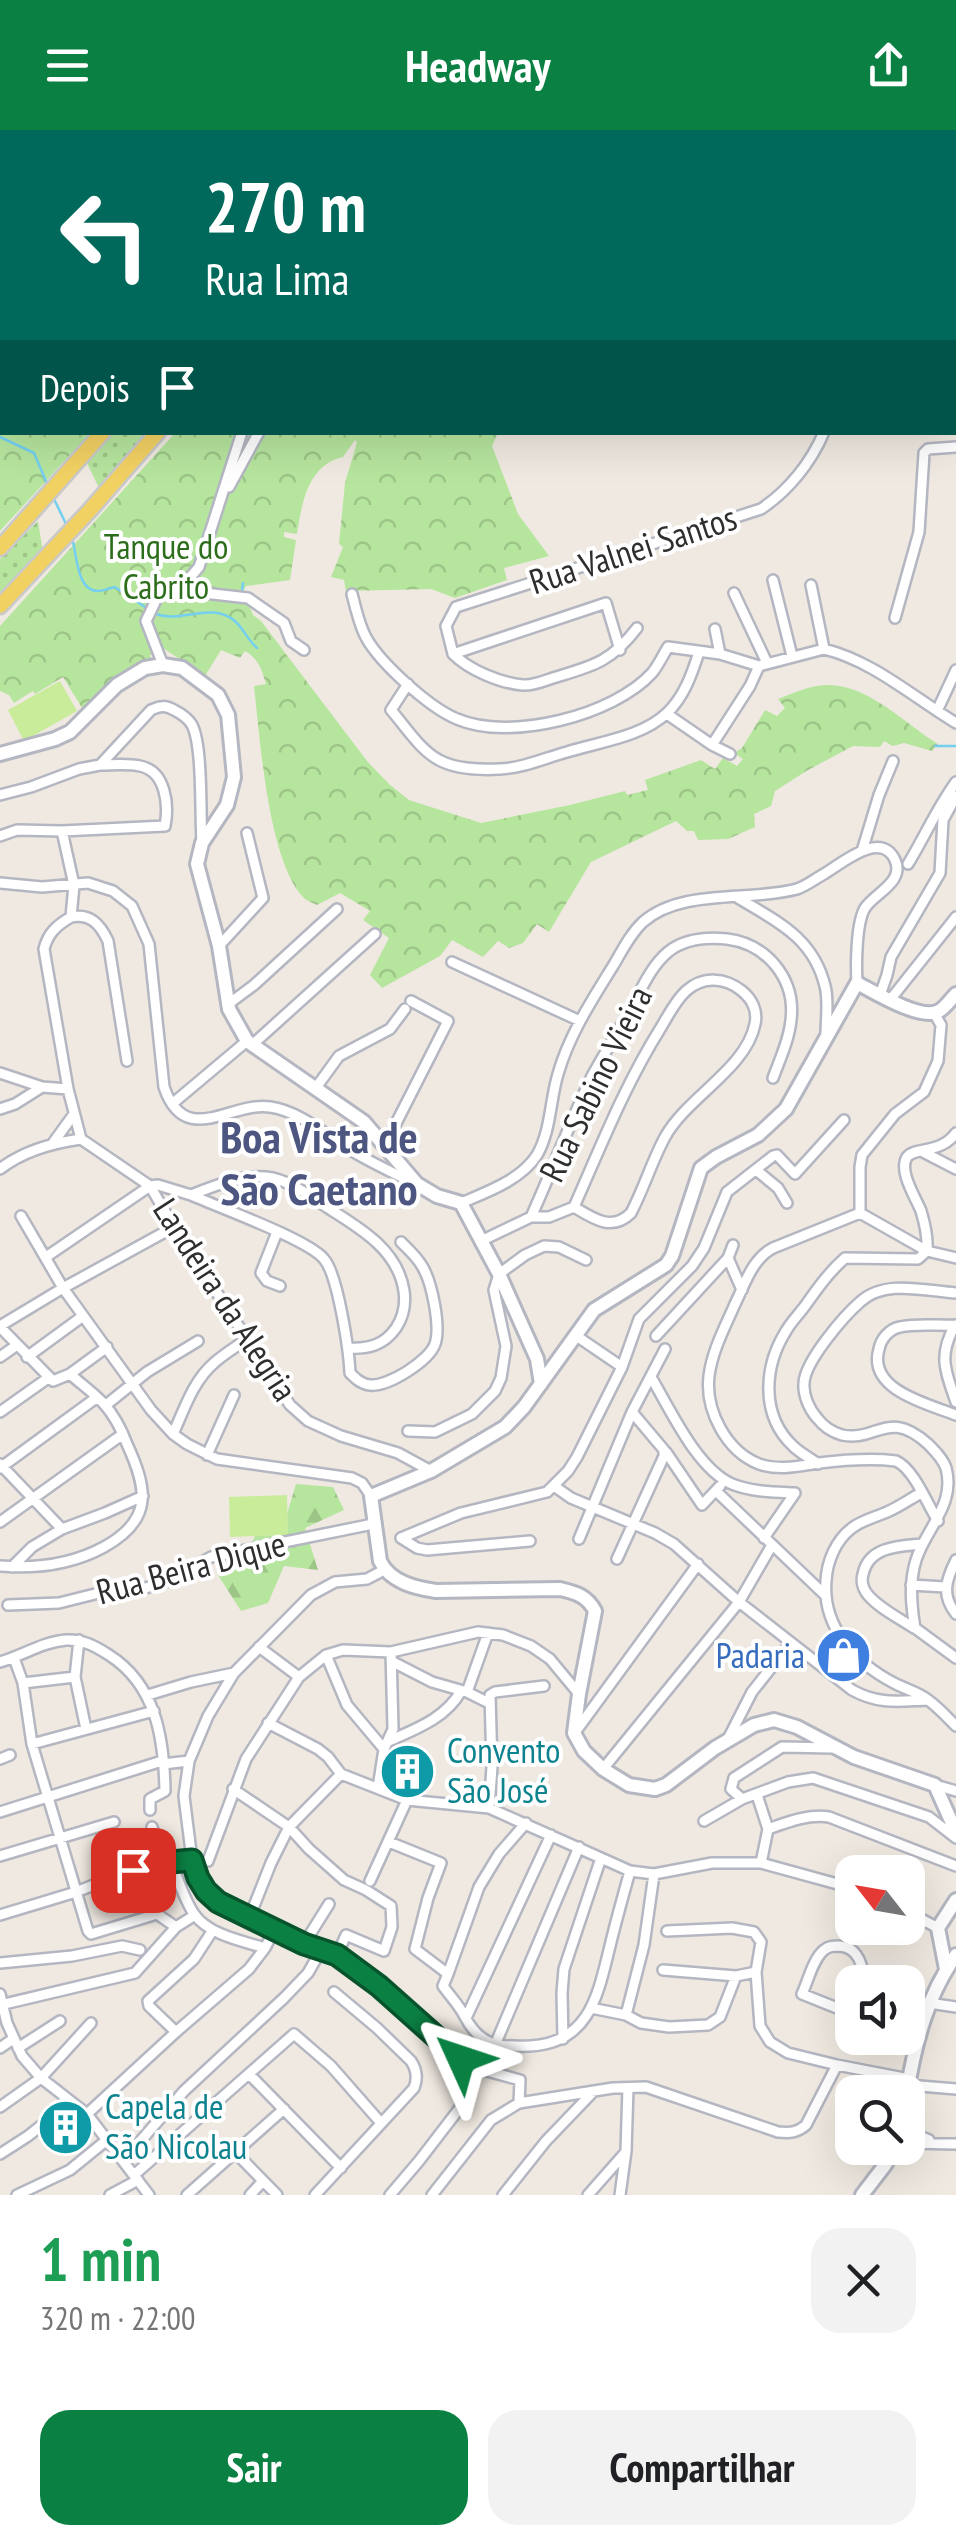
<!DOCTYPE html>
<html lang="pt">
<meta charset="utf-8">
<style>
body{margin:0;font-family:"PT Sans Narrow",sans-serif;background:#f2f2f2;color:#202124;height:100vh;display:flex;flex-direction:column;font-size:38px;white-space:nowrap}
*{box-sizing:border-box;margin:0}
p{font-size:32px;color:#757577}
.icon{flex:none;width:55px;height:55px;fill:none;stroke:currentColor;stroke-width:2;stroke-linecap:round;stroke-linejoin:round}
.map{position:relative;height:2065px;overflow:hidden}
.panel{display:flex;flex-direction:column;background:#fff;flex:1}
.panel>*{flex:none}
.banner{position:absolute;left:0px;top:0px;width:958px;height:305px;box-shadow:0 10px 40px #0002;background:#00695c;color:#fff;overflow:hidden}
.needle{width:65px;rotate:301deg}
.tools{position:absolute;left:835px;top:1725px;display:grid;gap:20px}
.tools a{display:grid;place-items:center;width:90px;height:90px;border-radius:20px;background:#fff;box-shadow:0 10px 40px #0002;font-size:50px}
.pin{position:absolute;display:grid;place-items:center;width:85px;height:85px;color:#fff;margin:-42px;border-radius:20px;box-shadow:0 5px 15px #0006}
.me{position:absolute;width:110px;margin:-55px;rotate:312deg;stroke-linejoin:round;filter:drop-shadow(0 0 8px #0008)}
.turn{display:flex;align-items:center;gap:35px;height:210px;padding:0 40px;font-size:45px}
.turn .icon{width:130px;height:130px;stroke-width:2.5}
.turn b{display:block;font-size:70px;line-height:85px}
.then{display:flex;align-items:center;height:95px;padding:0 40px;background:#0003;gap:20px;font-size:38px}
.round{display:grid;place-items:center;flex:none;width:105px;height:105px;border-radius:30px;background:#f2f2f2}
.head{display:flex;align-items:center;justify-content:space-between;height:170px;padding:0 40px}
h1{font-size:60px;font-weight:600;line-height:75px;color:#1e9e55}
.cta{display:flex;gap:20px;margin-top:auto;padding:20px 40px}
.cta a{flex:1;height:115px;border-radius:30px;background:#0b8043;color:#fff;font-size:40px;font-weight:600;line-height:115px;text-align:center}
.cta a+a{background:#f2f2f2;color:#202124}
header{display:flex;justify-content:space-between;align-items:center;height:130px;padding:0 40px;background:#0b8043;color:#fff;font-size:45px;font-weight:600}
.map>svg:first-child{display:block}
.grass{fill:url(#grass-dots)}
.forest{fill:url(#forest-firs)}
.park{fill:url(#park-crowns)}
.pitch{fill:#c9ec9a}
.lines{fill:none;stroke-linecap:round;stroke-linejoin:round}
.stream{stroke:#75cff0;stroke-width:2.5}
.primary-tunnel{stroke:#c8c4bd;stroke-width:14;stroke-dasharray:14 7;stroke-linecap:butt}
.street-casing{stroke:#b4b7c1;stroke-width:14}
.secondary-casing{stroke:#b4b7c1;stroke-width:18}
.primary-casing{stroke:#c9c9c9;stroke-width:19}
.highway-casing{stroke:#c9c9c9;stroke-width:20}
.street{stroke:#fff;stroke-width:9}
.secondary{stroke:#fff;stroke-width:12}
.primary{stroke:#f2d163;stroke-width:14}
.highway{stroke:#ffa35c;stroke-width:15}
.route-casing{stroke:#07532c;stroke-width:25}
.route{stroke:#0b8043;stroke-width:18}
.labels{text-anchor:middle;stroke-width:8;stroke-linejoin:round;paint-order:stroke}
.park-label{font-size:35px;fill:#2c6e1b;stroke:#fff}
.street-label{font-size:35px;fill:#2e2e2e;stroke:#fff}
.shop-label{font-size:35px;fill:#366cbe;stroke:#fff;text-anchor:end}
.culture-label{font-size:35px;fill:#0d838f;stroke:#fff;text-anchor:start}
.district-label{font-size:45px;font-weight:bold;fill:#4d5680;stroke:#fff}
</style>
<header><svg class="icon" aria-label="menu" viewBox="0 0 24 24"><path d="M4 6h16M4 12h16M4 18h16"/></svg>Headway<svg class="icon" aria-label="share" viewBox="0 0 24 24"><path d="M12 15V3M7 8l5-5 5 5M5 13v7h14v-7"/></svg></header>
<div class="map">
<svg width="956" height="2065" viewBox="0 0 956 2065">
<defs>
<pattern id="grass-dots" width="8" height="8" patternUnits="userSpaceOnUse" patternTransform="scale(2.5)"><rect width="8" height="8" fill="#b6e59e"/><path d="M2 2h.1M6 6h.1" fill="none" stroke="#9dc588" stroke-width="1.8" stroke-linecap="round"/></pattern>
<pattern id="forest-firs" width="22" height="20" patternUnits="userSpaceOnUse" patternTransform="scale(2.5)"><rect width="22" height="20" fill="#b6e59e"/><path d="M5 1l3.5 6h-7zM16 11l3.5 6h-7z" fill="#9dc588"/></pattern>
<pattern id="park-crowns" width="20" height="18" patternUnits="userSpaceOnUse" patternTransform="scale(2.5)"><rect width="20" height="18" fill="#b6e59e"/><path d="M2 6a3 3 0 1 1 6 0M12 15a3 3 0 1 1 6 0" fill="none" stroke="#9dc588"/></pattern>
</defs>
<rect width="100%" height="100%" fill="#efe9e1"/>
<!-- grass -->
<path class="grass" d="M113,303H148L99,358L87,333Z
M38,391L43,422L0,466V429Z"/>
<!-- forest -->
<path class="forest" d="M296,1354L333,1357L344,1380L305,1398L318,1440L284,1436L268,1473L241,1481L218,1445L233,1421L249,1418L255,1406L288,1405L287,1384Z"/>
<!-- park -->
<path class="park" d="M0,282H2V302L90,303L0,401Z
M175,303H498L492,316L518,384L549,426L504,438L507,450L455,468L431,459L346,461L344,450L331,447L343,417L339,414L345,353L357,312L355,310L343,327C308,335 302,372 297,404L284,402V407L296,410L290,450L246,456L243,461L253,485L261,491L367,631L390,655L409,670L481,693L570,675L625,661L627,665L648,660L645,650L701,630L715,639L723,628L737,636L743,629L734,623L742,618L765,580L777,586L785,578L778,569C793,563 809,556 825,555C867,553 904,593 938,614L932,621L904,613L893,616L884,611L880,617L853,616L808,640L775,661L771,676L754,684L755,697L728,709L698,710L694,701H687L676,691L591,732L549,802L537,794L523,813L509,818L498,811L483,827L452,810L440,826L382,858L370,845L389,808L363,790L370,781L340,763L317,775C313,773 307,771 304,768C268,732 260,608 254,556L266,554C262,540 258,528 245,521L240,528L221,520L205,546L163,518L150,525L152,531C120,542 106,557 84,581L63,547L35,564L33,561L14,573L9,565L0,561V496Z"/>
<!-- pitch -->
<path class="pitch" d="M60,551L77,581L24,611L8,580Z
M287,1365L288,1405L230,1407L229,1367Z"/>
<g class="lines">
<!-- stream -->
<path class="stream" d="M0,307L34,323L48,356
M53,367L67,396
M72,408C77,423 76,461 98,461C104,461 109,458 115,457L145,477
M242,462L243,453
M156,484C181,494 212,470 236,492C244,500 248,510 257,518
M935,616H956"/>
<!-- primary-tunnel -->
<path class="primary-tunnel" d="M526,2L530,0
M562,2L566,0"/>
<defs>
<path id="street" d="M740,0L743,2
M117,2L119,0
M317,2L340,0
M690,2L691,0
M955,249H956
M229,357L259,302
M773,450L792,526
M811,455L824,519
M171,458L187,451L199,437L242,302
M734,463L767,533
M352,464C355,476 358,489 363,501C374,529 430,578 457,589C510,612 614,585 652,543C658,536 663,525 668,517L720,524L759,536L824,519C873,531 913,567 956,593
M895,488L919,402L924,323L928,319L956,317
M715,499L720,524
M453,524L446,496L456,477L761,379C788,361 811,333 824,302
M453,524C469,540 500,553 523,555C532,556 544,551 553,548C593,536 611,532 637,498
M453,524L606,473L620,520
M163,535L146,491L157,468L169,459L248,468L284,493L291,511L304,520
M408,554L391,580C405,596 420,620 439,630C455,639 482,640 500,639C523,638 545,628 567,622C599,612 642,607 667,583C684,567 692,544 699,522
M937,581L956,540
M667,584L712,615L730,624
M712,615L750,556L759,536
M0,665L31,657L79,639L100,635L151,580C160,576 165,575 174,580C180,583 188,588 192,595C203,616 200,685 202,713
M62,701L74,755L71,787
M0,706L17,700L62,701L165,696C169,675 166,641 140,636C127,633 112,635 100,635
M862,721L879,665L893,631
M908,734C925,706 937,678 956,652
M0,753L42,757L88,753L113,761L132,776L149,814L164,957C185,1019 231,971 270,977C300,981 327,1006 352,1021C372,1033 393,1043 414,1053
M738,768C776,791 813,807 825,856C829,871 826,889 826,904
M71,787C57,795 48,803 44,819L68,959L81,1009
M71,787C90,783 100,794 108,811L127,931
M219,816L263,768L247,703
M452,832L580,891
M880,865L887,845L891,827L940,743L943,690L956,666
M890,870L956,787
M227,875L254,855L337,779
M252,915L375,804
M0,943L42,957L68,959
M315,959L339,926L390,899L405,879
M172,974L247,911
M0,979L15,974L42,957
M81,1009L150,1056L174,1097L290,1275L308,1291L341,1306L398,1323L431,1341
M53,1013L74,984
M385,1015L448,891L411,871
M923,1022L956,1039
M0,1039C23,1021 52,1013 81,1009
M756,1040L778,1058L787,1073
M150,1056L158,1055L191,1065
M461,1073C487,1062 521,1050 537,1025C551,1001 550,970 558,944C569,905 592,870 613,836C622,821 630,804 643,792C682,758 749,772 797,759C806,756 815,749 824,744C841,734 881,699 895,730C905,752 875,763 865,778C856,793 856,835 857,853
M860,1083L773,1118C752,1129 745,1154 735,1174C725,1197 712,1221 709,1246C705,1280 726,1321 759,1334C779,1341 799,1336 819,1333C844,1330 871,1328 896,1331C914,1339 927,1374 938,1391
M860,1083V1037L862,1025L895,984L924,962L938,931L941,895L934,883
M860,1083L927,1121L956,1128
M21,1086L63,1158L151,1280L173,1304L187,1314L217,1329L352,1348L362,1353L371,1366
M531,1087C552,1041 570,992 592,946C604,924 618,902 630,880C641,860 651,836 668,822C684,809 707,807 727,809C767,814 796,849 791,890C789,910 780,929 773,948
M277,1102L261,1143L267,1151L280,1156
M481,1111L531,1087H549L574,1077C601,1016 625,955 660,899C668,886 675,871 686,861C703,846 725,847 742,861C752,869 758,881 755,894C746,939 687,967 665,1007C652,1031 644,1058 631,1083C612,1102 594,1089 574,1077
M927,1121C928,1107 925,1094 921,1081C916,1068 898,1041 907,1027C916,1016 939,1025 956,1003
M46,1127L150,1056
M728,1128L742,1160
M956,1163C925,1161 885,1149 860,1172C844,1186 805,1231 804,1253C803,1265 809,1279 817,1288C824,1297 831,1302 842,1305C877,1312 888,1278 928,1314C935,1321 943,1329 946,1338C956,1375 926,1398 916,1430C909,1452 911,1475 915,1498L956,1528
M955,1195C938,1226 945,1240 956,1272
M956,1195C938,1196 917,1193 900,1197C889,1199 881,1209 879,1219C867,1260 928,1274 956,1285
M0,1196L63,1158L174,1097
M0,1197L53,1251L70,1244L107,1217
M575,1205L622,1237
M656,1206L728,1128L733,1115
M349,1218C369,1219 384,1215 396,1198C404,1186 406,1175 404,1161C398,1120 360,1098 328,1078C310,1066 288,1049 266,1047C240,1045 214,1056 191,1065C218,1077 309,1110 324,1129C338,1145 349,1221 350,1243C356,1249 361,1254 370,1255C388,1257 429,1231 435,1214C441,1197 432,1152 422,1136C417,1127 409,1120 401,1112
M0,1227L17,1215
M27,1227L83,1186
M651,1247C670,1279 697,1339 732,1354C752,1362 774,1362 795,1363
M106,1275L147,1242L198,1211
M0,1282L48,1248
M408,1301L435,1302L472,1284L495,1261L501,1248L506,1216L494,1160L499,1144L525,1125L544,1116L559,1117L586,1130
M173,1304C184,1280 193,1251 214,1233C224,1224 236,1217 247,1209
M666,1322L702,1375L720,1356
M207,1325L234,1265
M0,1334L62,1399L105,1383L143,1366
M818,1334C810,1328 800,1323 793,1316C760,1285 764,1236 786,1201C791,1192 799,1184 805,1176C817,1159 829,1142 845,1128L918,1129L927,1121
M0,1338L96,1268
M554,1356L571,1368L655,1403L674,1414L739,1472L852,1560C879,1575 899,1571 928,1570
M716,1361L825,1465
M921,1363C910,1369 899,1377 887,1382C876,1387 862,1390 852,1398C836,1410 827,1431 826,1451C822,1496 855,1533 894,1553C905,1559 918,1562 928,1570C938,1577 947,1587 956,1596
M0,1392L123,1304
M401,1408L461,1383L547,1362L568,1341L577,1327L622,1237L639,1189L692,1136L704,1118L727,1062L773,1026L777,1025L795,1044L844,990
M401,1408L417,1418L427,1420L530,1411
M764,1408L795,1363
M579,1409L632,1282L665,1219
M617,1429L664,1326V1320L632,1282
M956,1430C946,1450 941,1465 956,1484
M0,1436C37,1439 71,1435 104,1417C153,1390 148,1360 127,1314C122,1301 114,1285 104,1274C94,1263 81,1254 70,1244
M12,1437L32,1417L62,1399
M911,1455L945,1457
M8,1475L59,1473L107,1461L142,1459L166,1452L211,1427L373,1394
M914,1498C899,1488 880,1479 868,1465C863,1459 861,1451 863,1444C869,1416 900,1416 922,1414
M79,1510L75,1547L86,1599
M259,1517L299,1547
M326,1525L347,1575L384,1619
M14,1528L23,1553L32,1614L88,1801L91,1804L157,1784L176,1797
M0,1532C22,1526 42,1512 66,1510C82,1509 95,1516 109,1525C156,1555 164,1608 165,1661L150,1669V1680
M393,1532L432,1552L467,1562L489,1573
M234,1543L208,1586L189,1631L184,1666L192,1730L198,1748L205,1761L218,1771L304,1814L337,1825L379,1856L461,1929L476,1938L520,1950L519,1973
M23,1553L75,1547
M467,1562L488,1503
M148,1565L191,1552L234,1543L311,1465L335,1452L367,1449L384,1440
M268,1593L318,1619L328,1627L341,1644L407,1670L489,1678L630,1741L654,1744L712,1733H761L852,1758
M576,1601L698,1434
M728,1609L752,1562L790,1514
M389,1611C416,1599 446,1588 461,1561
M32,1614L154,1581
M833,1618L782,1617L734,1648L731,1659L742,1669L788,1652L813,1648L929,1687L956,1708
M0,1629L10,1625
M163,1634L189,1631
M603,1639L739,1472L772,1415
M935,1655L956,1661
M378,1658L384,1619L393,1599L391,1522
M233,1659L289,1697L309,1719L344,1750L366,1760L391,1776L392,1797L384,1821L346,1805L337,1825
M757,1665L768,1699L761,1733
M489,1678L492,1637L490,1565L495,1562L544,1556
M0,1682L162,1631
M704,1691L742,1669
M152,1697L162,1728
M768,1699C788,1692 808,1684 829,1687L956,1736
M389,1712L441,1733L428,1768L415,1819L448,1844L443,1856C450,1866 460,1876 465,1887C481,1917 499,1917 530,1916C590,1913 598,1864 610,1816C616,1791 623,1766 630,1741
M0,1726L114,1692
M171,1732C178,1749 184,1769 194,1784C209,1805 242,1811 265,1818
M370,1751L407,1670
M908,1782L938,1798
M0,1785L76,1762L162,1728C175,1734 194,1731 208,1731L246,1629L299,1547L326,1525L343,1520L391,1522L478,1502L503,1505L531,1516L550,1529L579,1564
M250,1786L271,1733L289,1697L341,1644
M667,1801L732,1798L754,1802L761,1812L756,1842L760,1896L770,1912L788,1923L837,1935L909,1949
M304,1814L329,1774
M0,1833L72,1826L122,1816L140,1820
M663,1840L736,1846L756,1842
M448,1844L479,1757L499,1724L526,1693
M0,1864L7,1893L22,1926L41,1948L87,1984L149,2065
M929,1873L956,1877
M0,1875L135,1843L176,1797L195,1785
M591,1878L626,1885L641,1893L669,1897L708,1895L720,1887L736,1846
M852,1884L802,1864C808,1851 813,1829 824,1820C829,1816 833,1816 839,1816C859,1817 863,1836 864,1852
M626,1885L644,1815L654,1744
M466,1888L551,1705
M176,1902L149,1876L148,1871L194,1829L213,1800
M563,1909L562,1863L564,1839L601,1728
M495,1915L579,1717
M0,1918L13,1909
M18,1918L60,1891
M249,1944L341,2038
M908,1955L956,1959
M0,1977L41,1948L91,1893
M87,1984L176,1902L249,1839L265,1818L275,1799
M908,2001L929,2010
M908,2013L956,2014
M235,2022L277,2065
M0,2024L28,2006L71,1972
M124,2030L184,1961L284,1868L308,1843L321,1820
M134,2045L294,1904L331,1936L381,1993
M17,2065L70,2040L108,2009
M110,2065L138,2050
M187,2065L284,1979
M250,2065L263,2051
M315,2065L414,1958C418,1948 417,1940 411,1931L377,1898L334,1862
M390,2065L419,2031L469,1966
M432,2065L491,1990L519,1973L613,1958L646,1957L778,2002C790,2003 797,2003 806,1995L837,1935
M503,2065L546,2011L592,1963
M588,2065L625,2023
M620,2065L626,2021L628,1958"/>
<path id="secondary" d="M518,0L520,2
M955,112L956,113
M955,169H956
M0,624L55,609L70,602L117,555L145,538L163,535L182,538L218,565L228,585L234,647L227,675L202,713L197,734L219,816L229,879L247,911L364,992L417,1054L437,1066L461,1073L499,1144L537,1229L541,1254
M956,864C951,869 945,878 939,881C921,891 874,862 857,853L786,979L758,1005L716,1027L701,1038L672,1126L666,1135L594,1180L524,1277L505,1297L431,1341L371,1366L380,1431C390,1452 415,1458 436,1461L560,1459C577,1463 587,1466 595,1481L579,1564L574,1603L584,1621L603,1639L629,1655L655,1659L666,1655L715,1618L754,1595L774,1590L797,1597L854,1627L935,1655L956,1702
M938,1798L946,1839
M938,1798L956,1770
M907,1962C915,1913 927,1866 956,1825
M862,2065L885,2035L895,2018"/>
<path id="primary" d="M769,0L773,2
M862,2L863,0
M888,2L890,0
M955,129L956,130
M955,204L956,203
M955,217H956
M0,418L103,302
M0,476L90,380L158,302"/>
<path id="highway" d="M800,0L804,2
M837,0L841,2
M955,70L956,71
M955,93L956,94"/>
</defs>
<!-- street casing -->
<use href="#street" class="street-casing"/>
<!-- secondary casing -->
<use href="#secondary" class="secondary-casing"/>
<!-- primary casing -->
<use href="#primary" class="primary-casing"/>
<!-- highway casing -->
<use href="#highway" class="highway-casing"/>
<!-- street -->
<use href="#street" class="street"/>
<!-- secondary -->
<use href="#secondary" class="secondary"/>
<!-- primary -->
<use href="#primary" class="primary"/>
<!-- highway -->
<use href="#highway" class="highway"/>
</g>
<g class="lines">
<defs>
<path id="route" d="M133,1740L162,1728L171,1732L192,1730L198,1748L206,1761L218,1772L304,1814L337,1825L379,1856L461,1929"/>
</defs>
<!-- route casing -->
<use href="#route" class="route-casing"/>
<!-- route -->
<use href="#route" class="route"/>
</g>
<!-- icons -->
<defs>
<symbol id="shop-disc" viewBox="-11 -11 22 22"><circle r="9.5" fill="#3f7fe0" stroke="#fff"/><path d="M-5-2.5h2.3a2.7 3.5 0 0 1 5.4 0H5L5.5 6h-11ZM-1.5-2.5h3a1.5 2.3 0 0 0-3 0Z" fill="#fff"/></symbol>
<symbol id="building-disc" viewBox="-11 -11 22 22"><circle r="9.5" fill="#0f9aa8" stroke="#fff"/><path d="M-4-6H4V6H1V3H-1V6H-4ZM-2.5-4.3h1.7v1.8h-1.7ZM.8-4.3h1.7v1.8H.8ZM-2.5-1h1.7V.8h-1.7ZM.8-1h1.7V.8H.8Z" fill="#fff"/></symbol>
</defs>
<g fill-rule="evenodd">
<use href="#shop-disc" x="812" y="1494" width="63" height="63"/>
<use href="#building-disc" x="376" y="1610" width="63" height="63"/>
<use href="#building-disc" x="34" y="1966" width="63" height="63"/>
</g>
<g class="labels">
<!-- park labels -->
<g class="park-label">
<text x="166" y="429">Tanque do<tspan x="166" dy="40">Cabrito</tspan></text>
</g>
<!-- street labels -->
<g class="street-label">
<text transform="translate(633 420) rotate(-18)" y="12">Rua Valnei Santos</text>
<text transform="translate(596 954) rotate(-64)" y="12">Rua Sabino Vieira</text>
<text transform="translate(225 1170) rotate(57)" y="12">Landeira da Alegria</text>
<text transform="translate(191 1438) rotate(-15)" y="12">Rua Beira Dique</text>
</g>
<!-- shop labels -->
<g class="shop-label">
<text x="805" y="1538">Padaria</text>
</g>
<!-- culture labels -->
<g class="culture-label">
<text x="447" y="1633">Convento<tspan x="447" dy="40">São José</tspan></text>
<text x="105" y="1989">Capela de<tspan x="105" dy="40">São Nicolau</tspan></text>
</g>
<!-- district labels -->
<g class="district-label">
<text x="319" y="1023">Boa Vista de<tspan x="319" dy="52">São Caetano</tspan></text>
</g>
</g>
</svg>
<div class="tools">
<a><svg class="needle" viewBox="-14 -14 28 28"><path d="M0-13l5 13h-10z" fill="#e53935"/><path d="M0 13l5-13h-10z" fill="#757577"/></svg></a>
<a><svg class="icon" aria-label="sound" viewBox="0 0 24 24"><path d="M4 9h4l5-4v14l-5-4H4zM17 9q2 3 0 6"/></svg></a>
<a><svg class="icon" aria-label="search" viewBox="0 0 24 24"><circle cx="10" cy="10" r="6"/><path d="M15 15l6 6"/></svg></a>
</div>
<div class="pin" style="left:133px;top:1740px;background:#d93025"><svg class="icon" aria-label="arrive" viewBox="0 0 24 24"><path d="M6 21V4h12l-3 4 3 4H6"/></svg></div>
<svg class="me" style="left:461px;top:1929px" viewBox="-20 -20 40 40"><path d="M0-17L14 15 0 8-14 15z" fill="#0b8043" stroke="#fff" stroke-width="4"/></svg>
<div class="banner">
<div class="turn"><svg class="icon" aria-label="left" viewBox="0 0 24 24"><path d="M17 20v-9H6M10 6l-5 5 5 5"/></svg><div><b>270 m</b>Rua Lima</div></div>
<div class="then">Depois<svg class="icon" aria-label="arrive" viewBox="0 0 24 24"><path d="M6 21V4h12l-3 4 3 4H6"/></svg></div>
</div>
</div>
<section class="panel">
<div class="head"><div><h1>1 min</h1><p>320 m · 22:00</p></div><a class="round"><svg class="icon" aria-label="close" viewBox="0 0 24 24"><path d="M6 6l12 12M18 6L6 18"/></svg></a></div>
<div class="cta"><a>Sair</a><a>Compartilhar</a></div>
</section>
